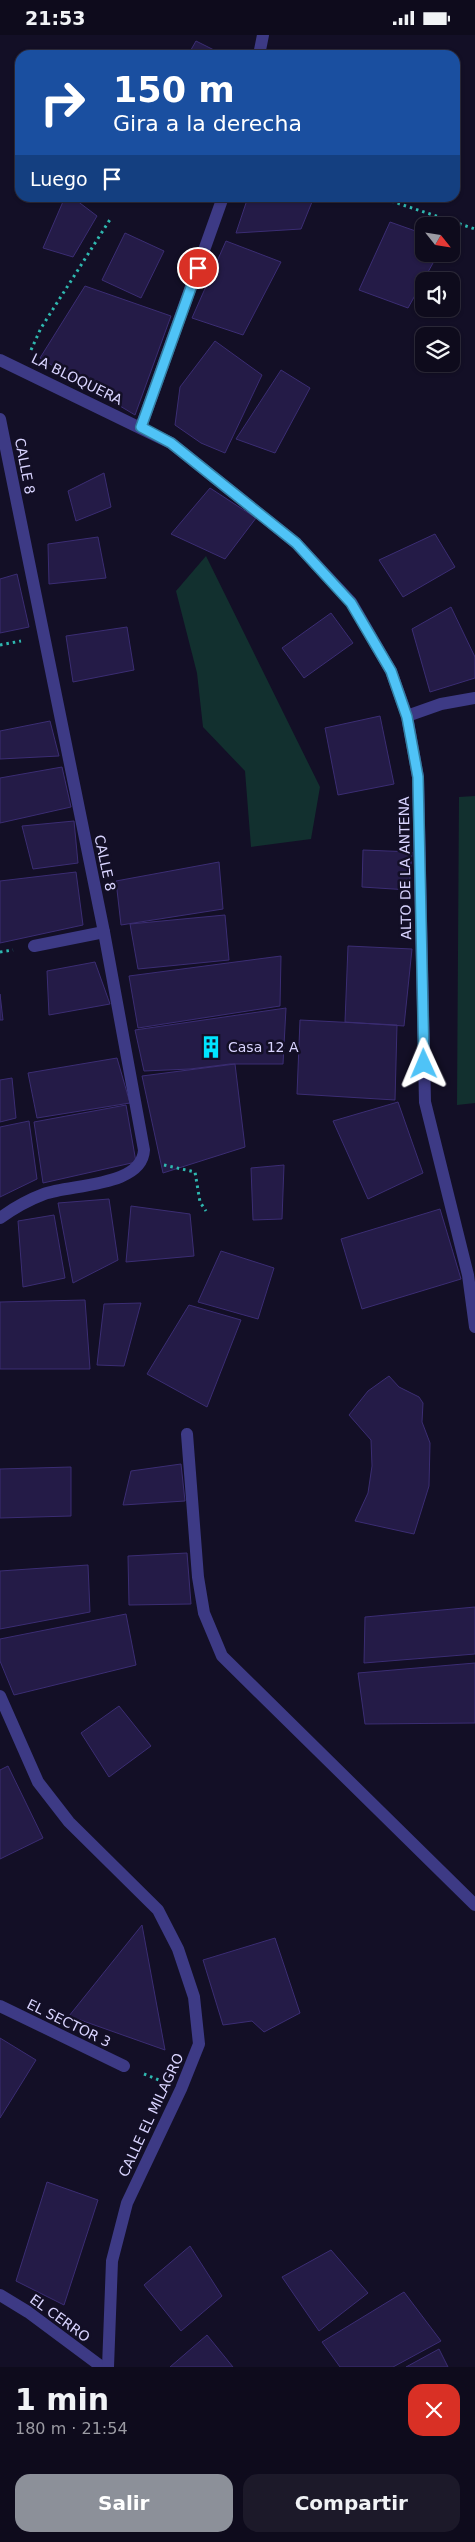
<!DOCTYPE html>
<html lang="es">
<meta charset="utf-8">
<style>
body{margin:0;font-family:"DejaVu Sans",sans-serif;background:#1c1929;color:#f1f3f6;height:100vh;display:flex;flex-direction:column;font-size:19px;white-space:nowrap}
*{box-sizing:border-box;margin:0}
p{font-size:16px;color:#9b9ba3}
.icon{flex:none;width:28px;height:28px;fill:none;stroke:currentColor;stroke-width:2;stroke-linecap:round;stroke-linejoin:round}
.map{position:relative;height:2332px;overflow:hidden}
.panel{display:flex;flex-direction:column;background:#0e0b1c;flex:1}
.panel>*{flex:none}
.banner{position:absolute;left:15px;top:15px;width:445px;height:152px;border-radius:15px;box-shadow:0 1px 4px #0004,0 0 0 1px #2e2b3b;background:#1a4fa0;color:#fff;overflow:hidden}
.needle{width:32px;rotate:120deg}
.tools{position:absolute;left:415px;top:182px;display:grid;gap:10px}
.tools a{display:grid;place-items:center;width:45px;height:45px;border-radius:10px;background:#0e0b1c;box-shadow:0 1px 4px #0004,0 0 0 1px #2e2b3b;font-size:25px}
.pin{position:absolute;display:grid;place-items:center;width:42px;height:42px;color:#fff;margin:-21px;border:2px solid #fff;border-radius:50%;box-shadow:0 1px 5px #0007}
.me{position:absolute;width:55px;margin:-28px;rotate:359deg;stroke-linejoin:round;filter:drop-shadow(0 0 4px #0008)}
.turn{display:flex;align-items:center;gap:18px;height:105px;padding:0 15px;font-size:22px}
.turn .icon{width:65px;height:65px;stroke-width:2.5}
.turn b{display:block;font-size:35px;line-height:42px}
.then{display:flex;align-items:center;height:48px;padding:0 15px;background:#0003;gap:10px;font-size:19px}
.round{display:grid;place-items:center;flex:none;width:52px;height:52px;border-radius:15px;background:#1c1929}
.summary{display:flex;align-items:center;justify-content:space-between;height:85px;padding:0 15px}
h1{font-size:30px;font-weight:700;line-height:38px}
.action{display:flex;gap:10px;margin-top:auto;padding:10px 15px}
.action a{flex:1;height:58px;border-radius:15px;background:#8c9099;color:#fff;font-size:20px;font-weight:700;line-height:58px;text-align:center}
.action a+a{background:#1c1929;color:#f1f3f6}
.status{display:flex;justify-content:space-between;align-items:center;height:35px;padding:0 25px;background:#0e0b1c;direction:ltr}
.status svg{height:14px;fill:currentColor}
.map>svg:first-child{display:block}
.green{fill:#12302f}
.building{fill:#241b47;stroke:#3b2d73}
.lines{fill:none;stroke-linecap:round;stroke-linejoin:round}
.path{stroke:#2fb8b0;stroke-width:3;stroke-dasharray:2.5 4;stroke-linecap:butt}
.minor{stroke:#3d3a85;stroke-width:12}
.tertiary{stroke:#3d3a85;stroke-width:12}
.route-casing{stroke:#337fa1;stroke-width:12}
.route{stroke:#4fc3f7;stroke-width:9}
.labels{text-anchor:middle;stroke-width:5;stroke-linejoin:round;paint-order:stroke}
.street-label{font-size:14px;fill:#d9d4ff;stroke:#130f26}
.poi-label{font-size:14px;fill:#d9d4ff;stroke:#130f26;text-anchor:start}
</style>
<div class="status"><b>21:53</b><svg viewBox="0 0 49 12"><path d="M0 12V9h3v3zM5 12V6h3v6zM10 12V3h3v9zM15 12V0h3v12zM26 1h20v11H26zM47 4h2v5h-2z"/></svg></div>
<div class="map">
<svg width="475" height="2332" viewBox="0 0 475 2332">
<rect width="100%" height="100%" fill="#130f26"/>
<!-- green -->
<path class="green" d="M206,521L320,752L311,804L251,812L245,736L203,692L197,638L176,556Z
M475,761V1068L457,1070L459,762Z"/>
<!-- building -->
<path class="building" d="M196,6L224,20H188Z
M65,162H72L97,181L73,222L43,213Z
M248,162H314L301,194L236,198Z
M390,187L424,199V219H438L408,273L359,255Z
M125,198L164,216L141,263L102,245Z
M226,206L281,227L243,300L192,283Z
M85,251L171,281L135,380L40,323Z
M215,306L262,340L225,418L201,408L175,390L180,352Z
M281,335L310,353L275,418L236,404Z
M104,438L111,472L76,486L68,456Z
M210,453L256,483L225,524L171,499Z
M435,499L455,532L403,562L379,525Z
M98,502L106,543L49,549L48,509Z
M17,539L29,592L0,598V544Z
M451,572L475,622V643L430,657L412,594Z
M331,578L353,608L304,643L282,613Z
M127,592L134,635L73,647L66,601Z
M380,681L394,749L338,760L325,693Z
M50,686L59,721L0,724V696Z
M62,732L71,772L0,788V743Z
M74,786L78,828L33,834L22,791Z
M363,815L412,817L409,855L362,852Z
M219,827L223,874L121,890L116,846Z
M76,837L83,890L0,908V846Z
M225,880L229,925L138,934L130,889Z
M348,911L412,914L404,991L345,987Z
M281,921L280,971L138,993L129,941Z
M95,927L110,969L49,980L47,936Z
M0,959L3,985H0Z
M286,973L283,1029H230L190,1034L144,1036L135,995Z
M300,985L397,990L395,1065L297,1059Z
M117,1023L130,1068L37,1083L28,1038Z
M235,1029L245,1112L163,1138L142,1041Z
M12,1043L16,1083L0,1087V1045Z
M398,1067L423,1138L368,1164L333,1086Z
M126,1070L136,1127L43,1148L34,1087Z
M29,1086L37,1144L0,1162V1092Z
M284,1130L282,1184L253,1185L251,1133Z
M109,1164L118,1225L73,1248L58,1168Z
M131,1171L190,1179L194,1221L126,1227Z
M440,1174L461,1244L362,1274L341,1204Z
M54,1180L65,1243L23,1252L18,1186Z
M221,1216L274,1233L258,1284L198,1267Z
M85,1265L90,1334H0V1267Z
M141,1268L124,1331L97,1330L104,1269Z
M189,1270L241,1285L207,1372L147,1339Z
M389,1341L399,1352L419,1362L423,1368L422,1387L430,1408L429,1451L414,1499L355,1486L368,1458L372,1431L371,1405L349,1380L368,1356Z
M181,1429L185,1466L123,1470L131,1436Z
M71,1432V1481L0,1483V1434Z
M187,1518L191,1569L129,1570L128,1521Z
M88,1530L90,1577L0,1594V1536Z
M475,1572V1619L364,1628L365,1582Z
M126,1579L136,1630L14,1660L0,1626V1604Z
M475,1628V1688L365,1689L358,1638Z
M119,1671L151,1711L109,1742L81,1698Z
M8,1731L43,1803L0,1824V1735Z
M142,1890L165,2015L69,1981Z
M275,1903L300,1978L264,1997L252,1986L223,1990L203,1925Z
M0,2003L36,2025L0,2083Z
M47,2147L98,2165L64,2270L16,2246Z
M190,2211L222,2261L181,2296L144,2250Z
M331,2215L368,2258L319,2296L282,2242Z
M404,2257L441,2306L393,2332H340L322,2307Z
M207,2300L233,2332H170Z
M439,2314L448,2332H406Z"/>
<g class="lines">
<!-- path -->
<path class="path" d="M379,162L475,194
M31,315L41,293L111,183
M0,610L21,606
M0,917L13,915
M164,1130L195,1137L200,1167L206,1176
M144,2039L159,2045"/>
<!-- minor -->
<path class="minor" d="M259,20L263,0
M141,392L223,162
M407,681L441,669L475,663
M34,911L104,897
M187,1399L198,1542L204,1578L222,1621L475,1870
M0,1971L124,2031
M0,2260L28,2277L102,2332"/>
<!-- tertiary -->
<path class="tertiary" d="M0,325L171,408L296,508L351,567L391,636L407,681L418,742L425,1067L468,1240L475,1292
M0,384L104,897L144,1115C142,1152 71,1149 44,1159C28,1165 14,1173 0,1183
M0,1661L38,1747L69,1787L158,1875L178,1914L194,1962L199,2009L181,2054L127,2168L112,2226L108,2332"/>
</g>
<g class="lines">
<defs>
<path id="route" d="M198,233L141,392L171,408L296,508L351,568L391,636L407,682L418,742L424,1029"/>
</defs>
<!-- route casing -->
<use href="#route" class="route-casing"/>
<!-- route -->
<use href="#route" class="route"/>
</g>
<!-- icons -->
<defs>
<symbol id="building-bare" viewBox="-9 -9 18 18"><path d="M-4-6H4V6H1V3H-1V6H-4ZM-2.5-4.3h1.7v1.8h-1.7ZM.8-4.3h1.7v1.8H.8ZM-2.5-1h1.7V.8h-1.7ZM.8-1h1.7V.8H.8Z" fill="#00e5ff" stroke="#130f26" stroke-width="2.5" paint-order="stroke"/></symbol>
</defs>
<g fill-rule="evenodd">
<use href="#building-bare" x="195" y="996" width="32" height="32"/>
</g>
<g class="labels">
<!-- street labels -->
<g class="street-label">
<text transform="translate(77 344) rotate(26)" y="5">LA BLOQUERA</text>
<text transform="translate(25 431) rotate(79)" y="5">CALLE 8</text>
<text transform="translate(105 828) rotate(78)" y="5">CALLE 8</text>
<text transform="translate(405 833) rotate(-91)" y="5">ALTO DE LA ANTENA</text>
<text transform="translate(69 1988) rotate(26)" y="5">EL SECTOR 3</text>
<text transform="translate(151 2080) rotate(-65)" y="5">CALLE EL MILAGRO</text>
<text transform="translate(60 2283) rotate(36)" y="5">EL CERRO</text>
</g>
<!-- poi labels -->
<g class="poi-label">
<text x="228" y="1017">Casa 12 A</text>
</g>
</g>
</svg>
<div class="tools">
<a><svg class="needle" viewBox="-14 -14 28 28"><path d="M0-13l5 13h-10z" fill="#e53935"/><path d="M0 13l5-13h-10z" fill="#9b9ba3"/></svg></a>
<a><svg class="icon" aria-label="sound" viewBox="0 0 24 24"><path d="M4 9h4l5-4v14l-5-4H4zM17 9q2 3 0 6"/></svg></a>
<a><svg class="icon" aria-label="layers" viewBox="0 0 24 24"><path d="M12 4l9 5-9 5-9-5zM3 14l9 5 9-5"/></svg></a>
</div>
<div class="pin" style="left:198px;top:233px;background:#d93025"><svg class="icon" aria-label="arrive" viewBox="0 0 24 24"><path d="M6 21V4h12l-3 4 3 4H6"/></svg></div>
<svg class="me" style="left:424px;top:1029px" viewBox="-20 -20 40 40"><path d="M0-17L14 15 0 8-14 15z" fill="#4fc3f7" stroke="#fff" stroke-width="4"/></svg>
<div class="banner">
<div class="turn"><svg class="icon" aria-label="right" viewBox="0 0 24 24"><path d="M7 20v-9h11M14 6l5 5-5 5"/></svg><div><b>150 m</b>Gira a la derecha</div></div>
<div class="then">Luego<svg class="icon" aria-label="arrive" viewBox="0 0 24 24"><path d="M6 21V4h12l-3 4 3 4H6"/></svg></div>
</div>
</div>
<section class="panel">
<div class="summary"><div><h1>1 min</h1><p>180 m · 21:54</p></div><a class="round" style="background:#d93025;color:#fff"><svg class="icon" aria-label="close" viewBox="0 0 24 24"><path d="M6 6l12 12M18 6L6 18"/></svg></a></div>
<div class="action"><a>Salir</a><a>Compartir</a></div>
</section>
